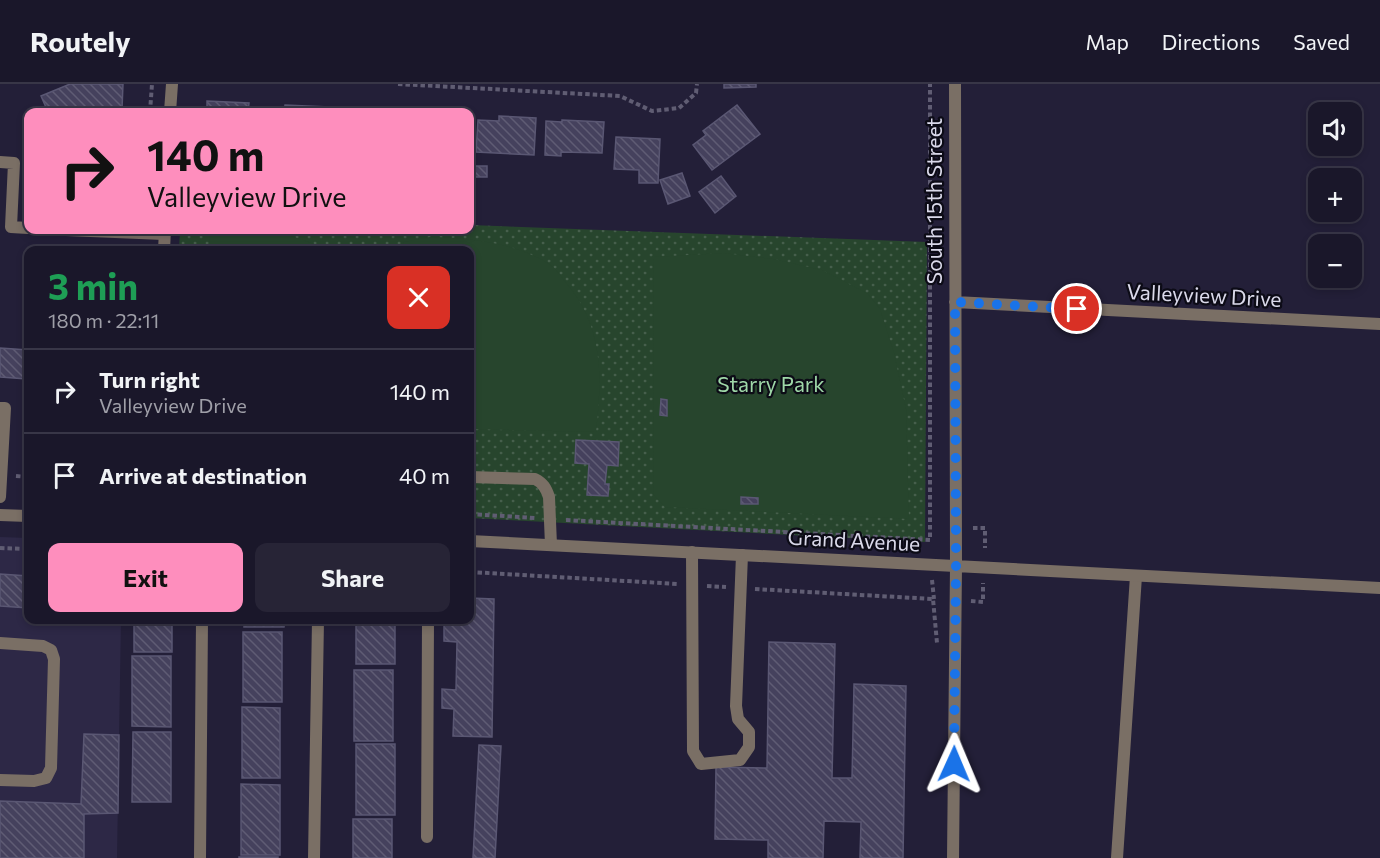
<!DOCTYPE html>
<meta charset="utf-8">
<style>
body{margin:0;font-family:Commissioner,sans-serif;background:#272436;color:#f1f3f6;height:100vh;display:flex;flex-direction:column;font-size:22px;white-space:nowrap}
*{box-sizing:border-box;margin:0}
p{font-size:20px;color:#9f9fa8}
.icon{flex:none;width:33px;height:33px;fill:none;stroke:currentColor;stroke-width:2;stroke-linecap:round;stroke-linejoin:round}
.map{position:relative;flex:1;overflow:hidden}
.drawer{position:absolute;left:24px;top:162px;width:450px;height:378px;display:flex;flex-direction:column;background:#1a172a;border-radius:12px;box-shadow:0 3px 9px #0003,0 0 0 2px #383647}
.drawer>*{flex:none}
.top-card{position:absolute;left:24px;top:24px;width:450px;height:126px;border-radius:12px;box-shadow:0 3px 9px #0003,0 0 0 2px #383647;background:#fe8ebd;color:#111;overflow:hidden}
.fabs{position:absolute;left:1308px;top:18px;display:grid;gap:12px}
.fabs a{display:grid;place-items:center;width:54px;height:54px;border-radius:12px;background:#1a172a;box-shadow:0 3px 9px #0003,0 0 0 2px #383647;font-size:30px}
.pin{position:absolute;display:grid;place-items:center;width:51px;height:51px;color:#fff;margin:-26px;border:3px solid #fff;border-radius:50%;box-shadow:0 2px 6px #0007}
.me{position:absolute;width:66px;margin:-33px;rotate:1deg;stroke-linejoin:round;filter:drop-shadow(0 0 4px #0008)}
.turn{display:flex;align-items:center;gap:21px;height:126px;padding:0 24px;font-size:27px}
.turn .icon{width:78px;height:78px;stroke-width:2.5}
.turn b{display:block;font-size:42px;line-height:51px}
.round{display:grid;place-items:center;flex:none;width:63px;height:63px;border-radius:12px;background:#272436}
.headline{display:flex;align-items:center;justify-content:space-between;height:102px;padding:0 24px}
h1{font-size:36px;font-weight:700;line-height:45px;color:#1e9e55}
.cta{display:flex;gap:12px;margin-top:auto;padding:12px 24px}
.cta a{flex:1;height:69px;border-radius:12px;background:#fe8ebd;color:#111;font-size:24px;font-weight:700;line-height:69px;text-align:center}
.cta a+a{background:#272436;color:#f1f3f6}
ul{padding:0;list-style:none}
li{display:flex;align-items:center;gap:18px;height:84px;padding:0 24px;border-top:2px solid #383647}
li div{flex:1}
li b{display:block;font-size:22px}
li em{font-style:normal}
header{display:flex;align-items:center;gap:36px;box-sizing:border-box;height:84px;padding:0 30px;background:#1a172a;border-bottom:2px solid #383647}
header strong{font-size:28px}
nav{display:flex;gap:33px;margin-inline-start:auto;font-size:21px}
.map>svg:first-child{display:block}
.built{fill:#2d2846}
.grass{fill:url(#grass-dots)}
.garden{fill:#27452d}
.building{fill:url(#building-back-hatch);stroke:#5a5773;stroke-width:1.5}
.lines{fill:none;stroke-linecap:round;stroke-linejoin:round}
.path{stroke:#605d73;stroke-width:4;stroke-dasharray:4.5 3;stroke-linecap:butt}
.lane{stroke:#7a6f65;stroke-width:12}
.street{stroke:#7a6f65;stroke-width:12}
.route{stroke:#1a73e8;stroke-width:10;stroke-dasharray:0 18}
.labels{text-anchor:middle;stroke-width:4.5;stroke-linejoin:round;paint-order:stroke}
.street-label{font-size:21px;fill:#dad9ea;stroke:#0c0b16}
.park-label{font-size:21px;fill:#9fd8a8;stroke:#0c0b16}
</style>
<header>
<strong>Routely</strong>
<nav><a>Map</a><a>Directions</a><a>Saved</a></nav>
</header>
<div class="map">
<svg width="1380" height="774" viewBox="0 0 1380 774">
<defs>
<pattern id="grass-dots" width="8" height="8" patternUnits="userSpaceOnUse" patternTransform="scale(1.5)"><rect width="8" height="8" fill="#27452d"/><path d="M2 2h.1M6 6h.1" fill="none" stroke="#465f4c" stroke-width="1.8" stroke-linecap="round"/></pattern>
<pattern id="building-back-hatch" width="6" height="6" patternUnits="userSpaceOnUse" patternTransform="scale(1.5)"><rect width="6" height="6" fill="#45415d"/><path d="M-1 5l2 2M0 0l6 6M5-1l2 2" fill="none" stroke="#5f5c74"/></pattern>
</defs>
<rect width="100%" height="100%" fill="#231f38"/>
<!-- built -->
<path class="built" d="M0,453L28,454V536H121L117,774H0Z"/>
<!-- grass -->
<path class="grass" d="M470,141L927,158L925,458L470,434V166H179L180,146H470Z"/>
<!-- garden -->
<path class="garden" d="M234,146L285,150L332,166H209L210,148Z
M430,153C469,154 514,158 549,180C556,184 562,194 567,200C604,244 602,294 596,348L470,345V166H403L404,158Z
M723,169L773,175L822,186L868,210L880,225L894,269L906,325L909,435L665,423L654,411L653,173Z"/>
<!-- building -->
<path class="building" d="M70,0H123L122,25L100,24L91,28H48L41,12Z
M724,0H756V3L724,4Z
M207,17L249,19L248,28H207Z
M285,21L329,23V28H284Z
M737,21L760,50L712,86L693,61L706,51L703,47Z
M343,24L385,26V28H343Z
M429,24L451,25V28H412V27L429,28Z
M499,32L536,34L534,71L476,68L478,36L499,37Z
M562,36L604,38L602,69L561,68V72L545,71L546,37L562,38Z
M616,53L660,55L658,99H639V86L614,85Z
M473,82H487V93H473Z
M682,89L690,112L668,120L660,96Z
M721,92L736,112L715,129L699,108Z
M0,264L28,266V309H26L27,295L0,293Z
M661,315L667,316V332L660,331Z
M576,356L619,358L618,382L607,381L605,400H609L608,412L587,411L589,380L575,379Z
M741,413L758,414V420H741Z
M0,490L28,492V524L0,522Z
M470,514L494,515L492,653L453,652L454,625L442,624V605L456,606L457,558L444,557V537L470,536Z
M134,536H172V568H134Z
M244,536H285L284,543H244Z
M356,536H395V580H356Z
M243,548H282V618H243Z
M769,558L835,560L832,694H852L854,600L906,602L903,774H860L861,738L824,737L823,774H768V756L715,755L716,683L767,684Z
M132,572H171V643L132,642Z
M354,586H393V657H354Z
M242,623L280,624V694H242Z
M133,648H171V718H132Z
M84,650L119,651L118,729L84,730V774H0V717L81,720Z
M356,660H395V731H356Z
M479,661L501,662L495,774H473Z
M241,700L280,701V771H241Z
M353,735H392V774H353Z
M239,773H278V774H239Z"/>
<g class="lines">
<!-- path -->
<path class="path" d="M398,0L620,12L652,27L679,24L696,9L697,0
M150,28L152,0
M16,392L28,393
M470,430L535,434
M566,436L930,456V0
M973,444H985V464
M0,464L28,465
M470,488L678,500
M932,496L934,515
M707,502L726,503
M755,505L933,515L937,559
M971,517L983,518V499"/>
<!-- lane -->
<path class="lane" d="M0,78L14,79L11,143L28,144
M66,146L164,150
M0,324H5L0,413
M470,393L535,395C543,399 546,404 549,413L551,461
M692,468L693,667L701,680L740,676L749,663V648L738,635L736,622L742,471
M0,559L43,562L51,566L54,575L51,684L46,694L34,697L0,696
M427,753L428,536
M200,774L202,536
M314,774L318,536
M1117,774L1136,492"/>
<!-- street -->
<path class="street" d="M170,28L172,0
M164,166L165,146
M955,218L1380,240
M0,431L28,432
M470,457L1380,504
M953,774L956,482L955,0"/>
</g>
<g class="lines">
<!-- route -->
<path class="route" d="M954,680L956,482L955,218L1077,225"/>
</g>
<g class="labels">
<!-- street labels -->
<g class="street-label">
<text transform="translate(935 117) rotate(-90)" y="7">South 15th Street</text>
<text transform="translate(1204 212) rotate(3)" y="7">Valleyview Drive</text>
<text transform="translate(854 457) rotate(3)" y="7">Grand Avenue</text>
</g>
<!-- park labels -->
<g class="park-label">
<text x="771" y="308">Starry Park</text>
</g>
</g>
</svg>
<div class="fabs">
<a><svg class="icon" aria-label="sound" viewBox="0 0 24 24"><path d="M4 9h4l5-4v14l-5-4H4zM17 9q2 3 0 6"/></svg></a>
<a>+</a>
<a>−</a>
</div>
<div class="pin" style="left:1077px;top:225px;background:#d93025"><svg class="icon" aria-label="arrive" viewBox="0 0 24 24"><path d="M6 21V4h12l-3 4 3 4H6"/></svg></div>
<svg class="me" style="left:954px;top:680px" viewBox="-20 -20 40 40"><path d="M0-17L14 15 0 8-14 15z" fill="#1a73e8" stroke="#fff" stroke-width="4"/></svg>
<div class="top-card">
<div class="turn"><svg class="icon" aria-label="right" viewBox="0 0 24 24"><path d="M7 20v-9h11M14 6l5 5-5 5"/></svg><div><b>140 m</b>Valleyview Drive</div></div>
</div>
<section class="drawer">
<div class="headline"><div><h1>3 min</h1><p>180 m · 22:11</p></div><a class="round" style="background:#d93025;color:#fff"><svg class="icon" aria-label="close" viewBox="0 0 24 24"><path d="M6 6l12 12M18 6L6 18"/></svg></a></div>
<ul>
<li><svg class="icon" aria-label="right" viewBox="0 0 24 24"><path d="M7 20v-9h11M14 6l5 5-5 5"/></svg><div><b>Turn right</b><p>Valleyview Drive</p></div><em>140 m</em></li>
<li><svg class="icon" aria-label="arrive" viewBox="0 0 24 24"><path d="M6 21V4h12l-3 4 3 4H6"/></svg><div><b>Arrive at destination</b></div><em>40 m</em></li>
</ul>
<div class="cta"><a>Exit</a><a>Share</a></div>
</section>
</div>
